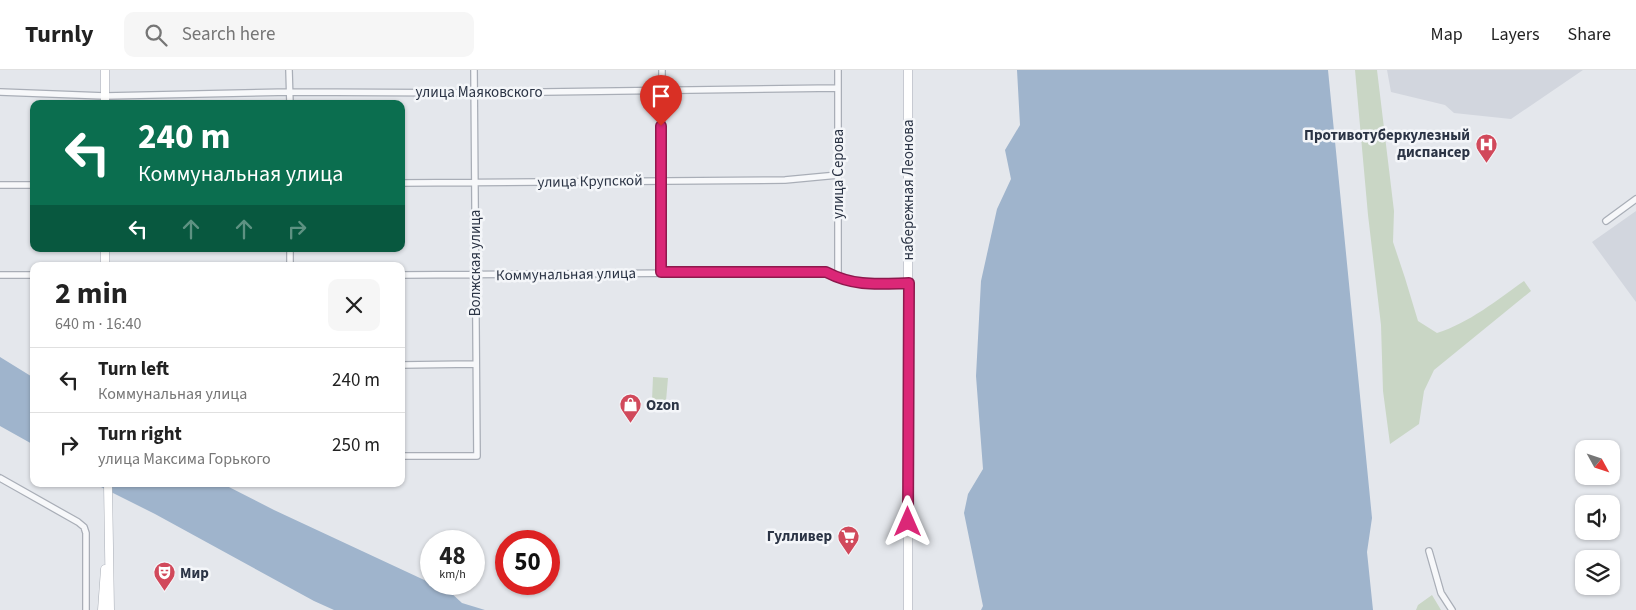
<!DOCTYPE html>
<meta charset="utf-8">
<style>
body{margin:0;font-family:"Source Sans 3",sans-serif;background:#f6f6f6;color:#222;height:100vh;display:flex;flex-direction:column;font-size:19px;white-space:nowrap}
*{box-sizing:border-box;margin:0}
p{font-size:16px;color:#767676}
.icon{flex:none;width:28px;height:28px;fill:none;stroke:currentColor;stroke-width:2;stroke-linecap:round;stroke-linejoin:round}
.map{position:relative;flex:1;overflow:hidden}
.side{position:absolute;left:30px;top:192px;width:375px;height:225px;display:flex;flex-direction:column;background:#fff;border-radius:10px;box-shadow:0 1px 4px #0004}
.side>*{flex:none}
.top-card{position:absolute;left:30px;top:30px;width:375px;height:152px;border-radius:10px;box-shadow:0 1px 4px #0004;background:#0b6e4f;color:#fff;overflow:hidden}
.needle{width:32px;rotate:130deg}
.fabs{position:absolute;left:1575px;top:370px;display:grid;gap:10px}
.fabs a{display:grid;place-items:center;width:45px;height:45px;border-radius:10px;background:#fff;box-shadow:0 1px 4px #0004;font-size:25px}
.speed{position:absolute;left:420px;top:460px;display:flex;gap:10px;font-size:25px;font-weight:700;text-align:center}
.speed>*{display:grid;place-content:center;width:65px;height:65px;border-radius:50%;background:#fff;box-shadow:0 1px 4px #0004;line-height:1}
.speed small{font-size:12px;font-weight:400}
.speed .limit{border:8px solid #d22;background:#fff;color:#111}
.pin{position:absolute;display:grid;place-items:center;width:42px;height:42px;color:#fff;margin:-51px -21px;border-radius:50% 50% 50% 0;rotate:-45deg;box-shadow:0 0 5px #0007}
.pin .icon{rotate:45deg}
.me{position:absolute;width:55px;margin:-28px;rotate:0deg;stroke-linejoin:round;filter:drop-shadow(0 0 4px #0008)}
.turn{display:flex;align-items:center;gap:18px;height:105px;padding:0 25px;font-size:22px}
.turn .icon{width:65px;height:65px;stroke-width:2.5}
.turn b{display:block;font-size:35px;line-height:42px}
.lanes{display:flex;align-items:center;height:48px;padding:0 25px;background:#0003;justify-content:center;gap:25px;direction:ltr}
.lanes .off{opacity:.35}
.round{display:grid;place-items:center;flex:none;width:52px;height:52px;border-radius:10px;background:#f6f6f6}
.headline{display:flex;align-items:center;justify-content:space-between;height:85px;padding:0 25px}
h1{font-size:30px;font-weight:700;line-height:38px}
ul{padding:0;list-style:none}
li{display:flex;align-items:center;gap:15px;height:65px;padding:0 25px;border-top:1px solid #e0e0e0}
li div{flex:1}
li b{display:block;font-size:19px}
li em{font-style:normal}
header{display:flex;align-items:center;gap:30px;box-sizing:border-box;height:70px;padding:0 25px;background:#fff;border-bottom:1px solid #e0e0e0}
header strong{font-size:24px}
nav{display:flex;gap:28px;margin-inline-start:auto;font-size:18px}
.search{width:350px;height:45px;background:#f6f6f6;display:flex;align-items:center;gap:12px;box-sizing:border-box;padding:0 18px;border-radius:10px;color:#767676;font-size:19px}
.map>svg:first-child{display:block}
.built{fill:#d2d6de}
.green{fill:#c9d6c5}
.water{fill:#9fb4cc}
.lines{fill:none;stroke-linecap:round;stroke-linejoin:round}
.minor-casing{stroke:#a9aeb7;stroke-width:8}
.secondary-casing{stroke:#a9aeb7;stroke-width:9}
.minor{stroke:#f7f8fa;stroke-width:5.5}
.secondary{stroke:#fff;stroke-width:8}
.route-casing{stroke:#8e194d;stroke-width:12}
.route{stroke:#db2777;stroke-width:9}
.labels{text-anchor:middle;stroke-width:5;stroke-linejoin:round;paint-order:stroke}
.street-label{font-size:15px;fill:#2b3445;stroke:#f4f6f9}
.poi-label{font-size:15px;font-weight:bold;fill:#2b3445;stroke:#f4f6f9;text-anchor:end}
</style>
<header>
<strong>Turnly</strong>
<div class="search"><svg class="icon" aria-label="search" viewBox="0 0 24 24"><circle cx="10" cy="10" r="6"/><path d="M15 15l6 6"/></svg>Search here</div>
<nav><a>Map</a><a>Layers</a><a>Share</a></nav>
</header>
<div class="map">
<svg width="1636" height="540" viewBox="0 0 1636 540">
<rect width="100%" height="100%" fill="#e4e7ec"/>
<!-- built -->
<path class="built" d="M1387,0H1583L1511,49L1454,43L1445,35L1391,22Z
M1636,141V232L1592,172Z"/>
<!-- green -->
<path class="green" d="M1355,0H1377L1394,141L1393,172L1405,208L1418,251L1437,263C1469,253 1497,230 1524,211L1531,221L1434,300L1424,321L1419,354L1390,374L1383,321L1381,255L1368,145Z
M653,307L668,308L666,331L652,330Z
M1432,525L1441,540H1416L1418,535Z"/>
<!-- water -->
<path class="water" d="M1017,0H1328L1372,448L1367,482L1373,540H981L983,536L964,443L968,424L983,399L976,306L981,211L997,139L1011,109L1005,80L1020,55Z
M0,287L34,308V375L0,356Z
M95,414H223L274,440L450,522L462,533L485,540H334L314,531L155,444Z"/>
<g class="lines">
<defs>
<path id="minor" d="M289,0L290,34
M0,22L105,26L290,22L475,23L837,18
M401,113L785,110L838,105
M0,115H34
M1606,151L1636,129
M290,196V179
M661,202L662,0
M0,205H34
M401,205L826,202C855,217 878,214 909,213
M838,208V0
M401,295L475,294
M401,386H477L474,0
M0,408L78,452L84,457L86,463V540
M1429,481L1441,523L1452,540"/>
<path id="secondary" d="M908,0V540
M105,34V0
M105,196V179
M108,414L110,540
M102,540L105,499"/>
</defs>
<!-- minor casing -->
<use href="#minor" class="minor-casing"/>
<!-- secondary casing -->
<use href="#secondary" class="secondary-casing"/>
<!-- minor -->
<use href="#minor" class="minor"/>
<!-- secondary -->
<use href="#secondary" class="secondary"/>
</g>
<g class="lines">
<defs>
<path id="route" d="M661,56V202H826C855,217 878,214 909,213L908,452"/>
</defs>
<!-- route casing -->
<use href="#route" class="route-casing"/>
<!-- route -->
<use href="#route" class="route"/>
</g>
<!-- icons -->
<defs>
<symbol id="hospital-pin" viewBox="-11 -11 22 30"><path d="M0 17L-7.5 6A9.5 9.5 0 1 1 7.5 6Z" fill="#d1495b" stroke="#f4f6f9"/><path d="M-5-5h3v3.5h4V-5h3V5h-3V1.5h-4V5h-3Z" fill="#fff"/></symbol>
<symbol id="shop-pin" viewBox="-11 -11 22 30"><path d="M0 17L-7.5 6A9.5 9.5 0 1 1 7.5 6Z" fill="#d1495b" stroke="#f4f6f9"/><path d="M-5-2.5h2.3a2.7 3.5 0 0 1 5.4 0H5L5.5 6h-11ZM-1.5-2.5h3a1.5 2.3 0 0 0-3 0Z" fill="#fff"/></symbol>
<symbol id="supermarket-pin" viewBox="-11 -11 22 30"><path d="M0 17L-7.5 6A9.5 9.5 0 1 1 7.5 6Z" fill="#d1495b" stroke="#f4f6f9"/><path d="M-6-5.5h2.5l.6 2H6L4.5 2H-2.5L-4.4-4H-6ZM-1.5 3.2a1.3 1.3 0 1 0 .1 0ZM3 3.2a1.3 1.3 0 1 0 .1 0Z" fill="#fff"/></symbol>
<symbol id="theatre-pin" viewBox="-11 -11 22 30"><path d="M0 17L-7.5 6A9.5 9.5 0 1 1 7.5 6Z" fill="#d1495b" stroke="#f4f6f9"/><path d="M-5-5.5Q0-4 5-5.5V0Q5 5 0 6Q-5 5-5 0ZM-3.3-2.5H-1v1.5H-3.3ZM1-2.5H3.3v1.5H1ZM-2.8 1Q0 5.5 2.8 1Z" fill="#fff"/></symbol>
</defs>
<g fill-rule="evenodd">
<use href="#hospital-pin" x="1474" y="62" width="25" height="34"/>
<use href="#shop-pin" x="618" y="322" width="25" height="34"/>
<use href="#supermarket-pin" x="836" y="454" width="25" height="34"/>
<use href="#theatre-pin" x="152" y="490" width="25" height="34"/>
</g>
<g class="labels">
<!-- street labels -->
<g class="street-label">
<text x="479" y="27">улица Маяковского</text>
<text transform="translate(838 104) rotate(-90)" y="5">улица Серова</text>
<text transform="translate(590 111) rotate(-1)" y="5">улица Крупской</text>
<text transform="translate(908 120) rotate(-90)" y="5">набережная Леонова</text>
<text transform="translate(475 193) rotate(-90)" y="5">Волжская улица</text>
<text transform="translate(566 204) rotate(-1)" y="5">Коммунальная улица</text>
</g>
<!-- poi labels -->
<g class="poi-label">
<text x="1470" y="70">Противотуберкулезный<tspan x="1470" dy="17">диспансер</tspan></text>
<text x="646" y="340" text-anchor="start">Ozon</text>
<text x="832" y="471">Гулливер</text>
<text x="180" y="508" text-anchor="start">Мир</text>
</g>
</g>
</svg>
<div class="fabs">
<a><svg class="needle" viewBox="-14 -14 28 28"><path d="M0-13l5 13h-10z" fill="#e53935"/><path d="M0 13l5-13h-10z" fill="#767676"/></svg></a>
<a><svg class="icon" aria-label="sound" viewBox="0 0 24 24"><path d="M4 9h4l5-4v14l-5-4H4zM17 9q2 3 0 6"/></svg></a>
<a><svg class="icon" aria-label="layers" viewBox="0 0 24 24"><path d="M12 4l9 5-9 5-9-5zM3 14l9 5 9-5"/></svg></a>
</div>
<div class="speed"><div>48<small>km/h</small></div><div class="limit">50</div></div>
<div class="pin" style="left:661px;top:56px;background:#d93025"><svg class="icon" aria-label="arrive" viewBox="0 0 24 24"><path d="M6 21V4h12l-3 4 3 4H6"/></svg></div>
<svg class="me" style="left:908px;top:452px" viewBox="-20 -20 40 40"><path d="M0-17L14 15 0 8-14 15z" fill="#db2777" stroke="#fff" stroke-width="4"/></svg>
<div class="top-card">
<div class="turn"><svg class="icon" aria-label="left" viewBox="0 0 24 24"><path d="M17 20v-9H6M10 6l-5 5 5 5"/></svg><div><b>240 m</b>Коммунальная улица</div></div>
<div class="lanes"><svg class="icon" aria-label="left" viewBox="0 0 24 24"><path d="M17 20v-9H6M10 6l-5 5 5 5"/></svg><svg class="icon off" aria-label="ahead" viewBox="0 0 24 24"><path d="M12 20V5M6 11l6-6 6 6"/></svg><svg class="icon off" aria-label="ahead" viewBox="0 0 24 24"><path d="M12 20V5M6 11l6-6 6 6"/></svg><svg class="icon off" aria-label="right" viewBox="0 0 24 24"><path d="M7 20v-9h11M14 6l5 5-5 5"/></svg></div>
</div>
<section class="side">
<div class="headline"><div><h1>2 min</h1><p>640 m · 16:40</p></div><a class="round"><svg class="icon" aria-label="close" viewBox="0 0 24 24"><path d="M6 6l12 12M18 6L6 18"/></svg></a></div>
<ul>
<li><svg class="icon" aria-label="left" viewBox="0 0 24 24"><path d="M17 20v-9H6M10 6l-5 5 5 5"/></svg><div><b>Turn left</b><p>Коммунальная улица</p></div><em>240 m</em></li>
<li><svg class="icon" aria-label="right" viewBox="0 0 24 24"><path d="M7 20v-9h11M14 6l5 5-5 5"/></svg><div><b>Turn right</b><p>улица Максима Горького</p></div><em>250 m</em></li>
</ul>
</section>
</div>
